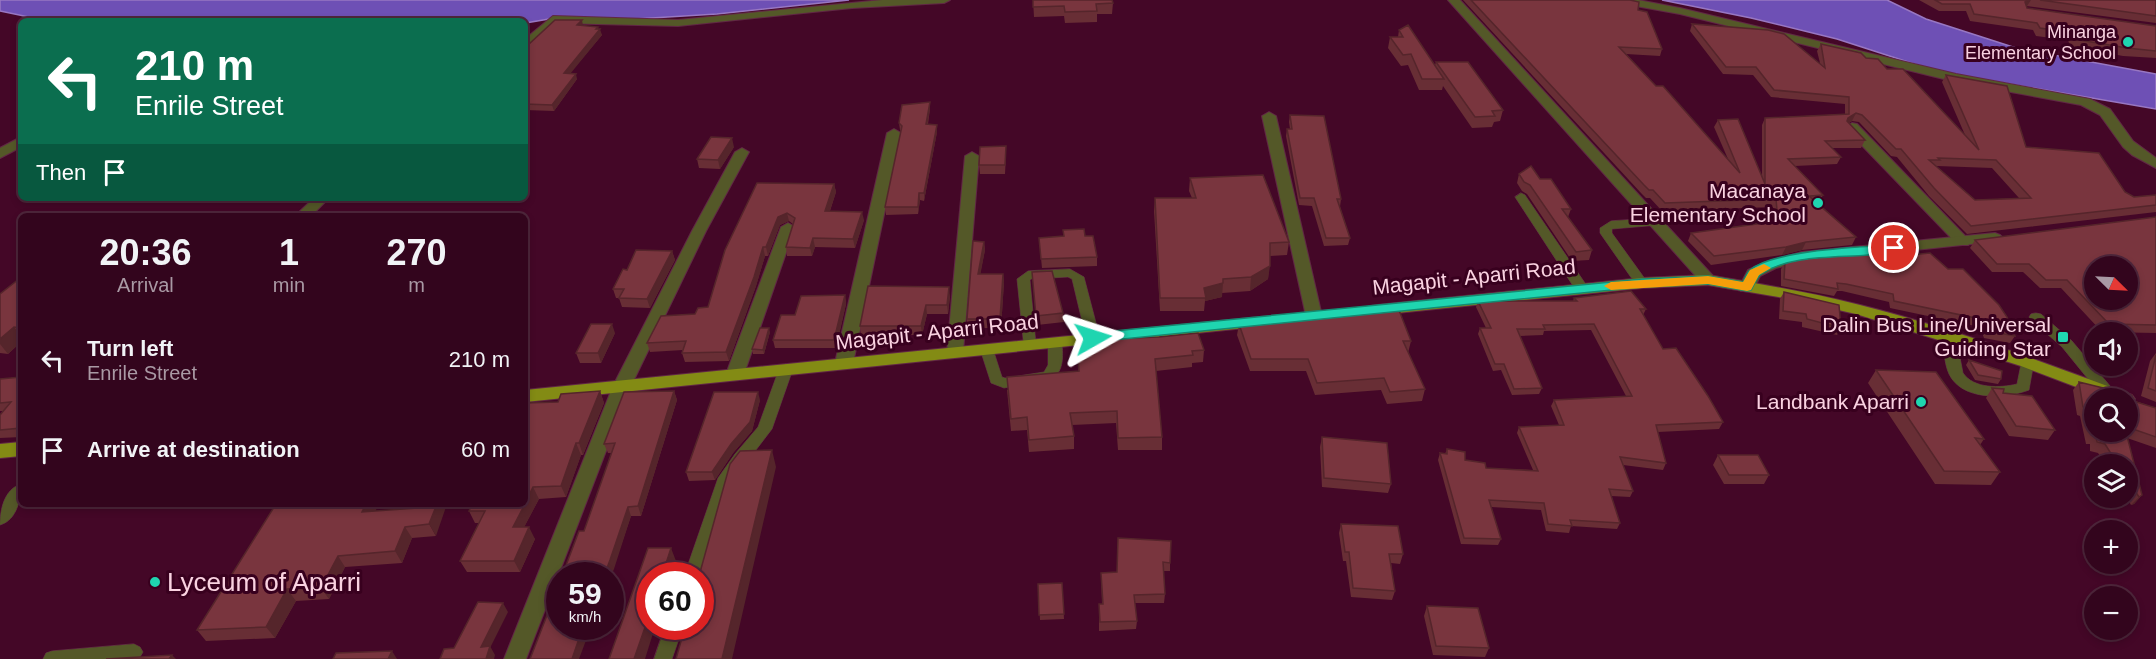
<!DOCTYPE html>
<meta charset="utf-8">
<style>
body{margin:0;font-family:Arial,sans-serif;background:#3b0f26;color:#f1f3f6;height:100vh;display:flex;flex-direction:column;font-size:22px;white-space:nowrap}
*{box-sizing:border-box;margin:0}
p{font-size:20px;color:#a999a4}
.icon{flex:none;width:33px;height:33px;fill:none;stroke:currentColor;stroke-width:2;stroke-linecap:round;stroke-linejoin:round}
.map{position:relative;flex:1;overflow:hidden}
.drawer{position:absolute;left:18px;top:213px;width:510px;height:294px;display:flex;flex-direction:column;background:#33051d;border-radius:9px;box-shadow:0 3px 9px #0003,0 0 0 2px #4e263b}
.drawer>*{flex:none}
.banner{position:absolute;left:18px;top:18px;width:510px;height:183px;border-radius:9px;box-shadow:0 3px 9px #0003,0 0 0 2px #4e263b;background:#0b6e4f;color:#fff;overflow:hidden}
.needle{width:39px;rotate:114deg}
.fabs{position:absolute;left:2084px;top:256px;display:grid;gap:12px}
.fabs a{display:grid;place-items:center;width:54px;height:54px;border-radius:50%;background:#33051d;box-shadow:0 3px 9px #0003,0 0 0 2px #4e263b;font-size:30px}
.speed{position:absolute;left:546px;top:562px;display:flex;gap:12px;font-size:30px;font-weight:700;text-align:center}
.speed>*{display:grid;place-content:center;width:78px;height:78px;border-radius:50%;background:#33051d;box-shadow:0 3px 9px #0003,0 0 0 2px #4e263b;line-height:1}
.speed small{font-size:15px;font-weight:400}
.speed .limit{border:9px solid #d22;background:#fff;color:#111}
.pin{position:absolute;display:grid;place-items:center;width:51px;height:51px;color:#fff;margin:-26px;border:3px solid #fff;border-radius:50%;box-shadow:0 2px 6px #0007}
.me{position:absolute;width:66px;margin:-33px;rotate:84deg;stroke-linejoin:round;filter:drop-shadow(0 0 4px #0008)}
.turn{display:flex;align-items:center;gap:21px;height:126px;padding:0 18px;font-size:27px}
.turn .icon{width:78px;height:78px;stroke-width:2.5}
.turn b{display:block;font-size:42px;line-height:51px}
.then{display:flex;align-items:center;height:57px;padding:0 18px;background:#0003;gap:12px;font-size:22px}
.eta{display:flex;justify-content:space-evenly;align-items:center;height:102px;text-align:center}
.eta b{font-size:36px;font-weight:800;line-height:42px}
ul{padding:0;list-style:none}
li{display:flex;align-items:center;gap:18px;height:90px;padding:0 18px}
li div{flex:1}
li b{display:block;font-size:22px}
li em{font-style:normal}
.map>svg:first-child{display:block}
.water{fill:#6e50b5;stroke:#9877c2;stroke-width:1.5}
.lines{fill:none;stroke-linecap:round;stroke-linejoin:round}
.service-casing{stroke:#612745;stroke-width:1}
.minor-casing{stroke:#612745;stroke-width:2}
.tertiary-casing{stroke:#612745;stroke-width:2}
.primary-casing{stroke:#612745;stroke-width:2}
.service{fill:#545828;fill-rule:evenodd}
.minor{fill:#545828;fill-rule:evenodd}
.tertiary{fill:#545828;fill-rule:evenodd}
.primary{fill:#838b14;fill-rule:evenodd}
.wall{fill:#682e35;fill-rule:evenodd}
.shaded-wall{fill:#55252b}
.building{fill:#79353e;stroke:#55252b;stroke-width:1.5;fill-rule:evenodd}
.route{fill:#1fd5b0;stroke:#148a72;stroke-width:1.5}
.slow{fill:#f59e0b}
.poi-dot{fill:#1fd5b0;stroke:#38001e;stroke-width:2}
.labels{text-anchor:middle;stroke-width:6;stroke-linejoin:round;paint-order:stroke}
.far-poi-label{font-size:18px;fill:#fad2e1;stroke:#38001e;text-anchor:end}
.poi-label{font-size:21px;fill:#fad2e1;stroke:#38001e;text-anchor:end}
.street-label{font-size:21px;fill:#fad2e1;stroke:#38001e}
.near-poi-label{font-size:26px;fill:#fad2e1;stroke:#38001e;text-anchor:start}
</style>
<div class="map">
<svg width="2156" height="659" viewBox="0 0 2156 659">
<rect width="100%" height="100%" fill="#440727"/>
<!-- water -->
<path class="water" d="M0,0H849L717,14L635,19L555,18L525,23V21H48L0,11Z
M1662,0H1887L1926,19L2016,48L2156,74V109L1939,72L1837,39L1751,18Z"/>
<g class="lines">
<defs>
<path id="service" d="M1521,193L1525,195L1587,286L1588,289L1587,292H1577L1515,197Z
M1655,218L1659,219L1661,222L1659,225L1612,229V233L1648,283L1642,287L1637,286L1600,233V228L1611,221Z
M1070,269L1084,277L1100,338L1093,343L1086,338L1072,279L1068,277L1031,279L1030,280L1036,345L1029,350L1024,348L1017,279L1028,271Z
M2036,313L2041,314L2072,341L2111,387L2113,391L2111,395H2101L2062,347L2031,320L2029,317L2031,314Z
M1949,333L1956,337L1963,373C1974,389 2000,388 2017,384L2022,359H2032L2034,362L2029,390C2005,399 1962,401 1949,374C1944,363 1944,349 1942,337Z
M1055,338L1062,343C1063,357 1064,369 1053,379L1004,388L991,383L980,349L982,346H992L1002,377L1005,378L1044,372L1048,365V343Z
M786,364L793,369L772,429L733,480L700,576H684L718,478L735,454L758,427L779,369Z
M21,484C21,499 17,520 0,525C0,510 4,489 21,484Z
M665,627H683L672,659H654Z
M134,644L140,647L143,652L140,657L136,659H43L46,653L52,651Z"/>
<path id="minor" d="M882,0H950L944,3L852,8L678,26L556,23L529,48L525,49V39L553,16L678,20Z
M1448,0H1460L1714,277L1716,280L1714,283H1702Z
M1613,0H1638L1680,8L1956,74L2090,99L2110,109L2133,141L2156,158V168L2132,155L2123,147L2100,115L2081,105L1956,82L1680,14L1619,3Z
M1269,112L1276,116L1322,316L1320,320H1308L1306,316L1262,116Z
M1852,123L1857,124L1968,239L1971,242L1968,245H1958L1847,130L1845,127Z
M894,129L901,133L853,363L850,367H838L835,363L887,133Z
M21,137V147L0,158V148Z
M742,148L749,152L706,231L631,386L526,659H504L613,386L692,231L735,152Z
M972,152L979,156L963,352L961,356H949L947,352L965,156Z
M314,198H329L311,216H295Z
M788,223L795,227L744,374L741,378H729L726,374L781,227Z"/>
<path id="tertiary" d="M1995,233L2000,235L2003,238L2000,241L1802,262L1776,268L1760,276L1753,291H1741L1739,287L1748,270L1766,262L1802,252Z"/>
<path id="primary" d="M1708,275C1759,284 1810,292 1860,305C1952,328 2043,362 2132,395L2135,399L2132,403L2127,405V399H2108L2021,366L1856,314L1790,299L1708,285L1642,288L1377,315L1371,314L1369,310L1371,306L1377,305L1642,278Z
M1279,315L1285,316L1287,320L1285,324L525,402V390Z
M21,442V456L0,458V444Z"/>
</defs>
<!-- service casing -->
<use href="#service" class="service-casing"/>
<!-- minor casing -->
<use href="#minor" class="minor-casing"/>
<!-- tertiary casing -->
<use href="#tertiary" class="tertiary-casing"/>
<!-- primary casing -->
<use href="#primary" class="primary-casing"/>
<!-- service -->
<use href="#service" class="service"/>
<!-- minor -->
<use href="#minor" class="minor"/>
<!-- tertiary -->
<use href="#tertiary" class="tertiary"/>
<!-- primary -->
<use href="#primary" class="primary"/>
</g>
<!-- wall -->
<path class="wall" d="M1033,0L1113,3L1112,14H1097V22L1065,23L1064,16L1034,17Z
M1463,0H1630L1638,10L1662,49L1660,56L1626,54L1656,86L1728,159L1714,127L1718,120L1762,176V125L1765,118L1845,114V104L1771,97L1753,75L1723,74L1690,31L1692,24L1820,63L1817,51L1821,44L1866,58L1887,69L1965,135L1942,82L1946,75L2026,147L2125,192L2134,197L2156,195V212L1967,234L1929,196L1897,157L1891,156L1859,122L1852,121L1849,123L1865,140L1861,148H1832L1841,157L1837,164L1795,166L1823,195L1819,203H1817L1856,237L1852,245L1802,250L1782,255L1711,265L1688,241L1691,233L1774,222L1773,207L1662,211L1650,198H1646L1641,193ZM1937,166L1992,168L2019,198L1975,200L1937,167Z
M1919,0H2156V23L2026,6L2027,8L2156,26V58L2123,56L2070,46L2068,40L2036,36L2033,30L1970,21L1966,11H1939Z
M583,26L598,29L602,35L570,73L577,79L554,111L525,110V45Z
M1399,30L1435,65L1436,62L1503,110L1500,121L1494,122L1492,127L1472,128L1443,86L1442,90H1419L1408,65L1401,66L1388,48L1390,37H1398Z
M930,109L928,124L937,132L924,201L920,200L918,214L886,215L885,207L901,131L900,130L899,123Z
M1290,115L1341,199L1340,207L1350,238L1348,245L1324,246L1312,206L1299,205L1286,136L1287,129H1290L1289,122Z
M734,147L720,169L699,168L697,159Z
M1006,155L1005,174H980L979,165Z
M1519,174L1540,179L1571,209L1568,217L1592,250L1589,260L1572,261L1527,194L1522,191L1517,183Z
M1190,178L1289,242L1287,255L1270,256L1268,279L1250,291L1222,293V297L1205,301L1204,311H1160L1154,211L1155,198H1192L1189,191Z
M834,184L836,192L830,211L864,220L855,248L815,247L812,256H787L786,247L793,224L789,221L780,225L768,256H765L756,286L729,361L685,362L682,353L683,350L650,352L647,343L708,307L725,250Z
M2156,217V333L2102,332L2061,288H2040L2023,272H1992L1970,248L1975,240Z
M1063,230L1085,236L1097,257V266L1042,268L1039,238L1063,236Z
M984,242L985,250L980,274H1003L1004,282L1001,328H967V319Z
M672,251L675,260L650,308L622,307L619,298H616L613,289Z
M1910,255L2015,336L2010,343L1984,338L1980,327L1890,308L1889,302L1842,291H1837L1834,296L1781,286V269L1785,262Z
M1032,272L1063,313L1064,322L1037,325Z
M21,279V342L8,354L0,353V294Z
M1784,292L1841,328L1837,335L1802,327V322L1779,319L1780,299Z
M845,295L846,304L836,348H775L773,340L795,315Z
M950,296L948,314H927L922,335H861L860,326Z
M1574,298L1646,309L1643,315L1663,349L1723,422L1719,429L1658,432L1666,463L1663,470L1623,465L1633,491L1630,497L1611,496L1620,523L1617,529L1571,526L1569,533L1546,531L1541,510L1491,507L1501,539L1498,545L1461,544L1438,460L1440,453L1445,454L1447,449L1465,460L1486,468L1533,470L1517,433L1519,427L1559,425L1551,406L1554,400L1626,396L1591,330L1544,331L1543,335L1520,336L1542,388L1539,394L1512,395L1501,370L1493,371L1478,334L1480,328H1486L1476,307L1478,301H1573Z
M1374,306L1411,341L1408,353L1425,389L1422,401L1387,404L1381,390L1315,395L1306,371H1250L1237,335L1239,324L1259,322V318L1299,317L1300,314L1373,309Z
M770,332L764,354H753L752,349Z
M615,333L601,363H580L576,353Z
M1077,340L1204,350L1203,362L1192,363V367L1156,371L1162,437V450H1118L1116,423L1072,425L1074,436V449L1029,452L1027,430L1011,431L1007,390L1078,371Z
M2156,353V402L2141,396L2150,361Z
M1969,360L2001,379L1998,384L1975,380L1966,365Z
M1876,370L1984,439L1980,445L2000,472L1991,485L1935,484L1868,383Z
M21,377V437L0,438V415L3,411H0V379Z
M2079,382L2156,408V448L2127,438L2142,495L2134,504L2131,505L2127,498V465H2106L2098,453L2090,451V444H2086L2080,416L2077,415L2073,390ZM2127,399V432H2094Z
M1992,388L2003,393L2055,430L2048,440L2009,436L1986,398Z
M600,391L604,403L583,455H581L566,497L539,499L524,527L535,539L520,572H467L460,561L480,523H475L469,511L558,402Z
M674,391L677,400L641,516H631L610,578V576L584,531L612,453H608L604,444Z
M760,400L752,431L733,453L715,480L689,481L686,472Z
M1322,437L1391,484L1388,493L1322,487L1320,447Z
M1718,455L1769,475L1764,484H1724L1713,465Z
M39,504H76L42,508Z
M145,504H174L170,509L148,508Z
M276,504H379L375,511L417,508L418,504L436,536L412,538L402,563L345,567L329,599L296,601L275,638L206,641L197,630Z
M1341,524L1403,554L1400,564L1391,563L1395,591L1392,600L1351,597L1346,561H1343L1339,533Z
M1118,538L1170,563V571H1163L1165,594L1164,603H1135L1137,621L1136,629L1099,631V612L1102,604L1101,573L1117,572Z
M1062,583L1064,619L1040,620L1038,584Z
M1427,606L1489,648L1485,657L1433,655L1424,616Z"/>
<!-- shaded-wall -->
<path class="shaded-wall" d="M2029,0H2031L2027,6L2021,9L2025,2Z
M582,20L583,26L577,25Z
M598,27L599,31L600,29L602,35L566,79L564,73Z
M576,74L577,79L554,111L552,105Z
M930,102V109L926,131V124Z
M1856,113L1852,121L1844,125L1848,118Z
M937,125V132L924,201V193Z
M732,138L734,147L720,169L718,160Z
M834,184L836,192L827,219L825,211Z
M919,193L920,200L918,214V207Z
M862,212L864,220L855,248L853,239Z
M787,213L789,221L780,225L768,256L766,247L778,217Z
M813,238L815,247L812,256L810,248Z
M984,242L985,250L979,282L978,274Z
M1806,242L1802,250L1782,255L1786,247Z
M763,247L765,256L756,286L729,361L726,352Z
M672,251L675,260L650,308L647,299Z
M1270,266L1268,279L1250,291L1251,277Z
M1003,274L1004,282L1001,328L1000,319Z
M1223,283L1222,297L1205,301L1204,288Z
M949,287L950,296L948,314L947,305Z
M845,295L846,304L836,348L834,340Z
M926,305L927,314L922,335L921,326Z
M612,324L615,333L601,363L598,353Z
M14,327L21,336V342L8,354L0,344V339Z
M769,328L770,332L764,354L763,350Z
M600,391L604,403L583,455L579,443Z
M674,391L677,400L641,516L638,506Z
M758,392L760,400L752,431L733,453L715,480L712,472Z
M576,443L581,455L566,497L561,486Z
M772,450L776,467L732,659H722Z
M533,487L539,499L518,539L513,527Z
M2142,495L2134,504L2131,505L2139,497Z
M167,504H174L170,509Z
M366,504H379L369,524L362,512Z
M437,504H447L436,536L429,524Z
M628,507L631,516L614,569L610,578V576H604Z
M405,527L412,538L402,563L395,551Z
M529,527L535,539L520,572L514,561Z
M671,548L676,561L671,576H662Z
M338,556L345,567L329,599L321,588Z
M287,589L296,601L275,638L266,627Z
M503,603L508,612L486,656L481,647Z
M650,613V627H655L645,659H634Z
M583,627H591L579,659H572Z
M490,646L495,655L494,659H486Z
M392,651L397,659H388Z
M172,655L176,659H169Z"/>
<!-- building -->
<path class="building" d="M1033,0H1112L1113,3L1096,4L1097,11L1065,12L1064,6L1033,7Z
M1471,0H1630L1639,2L1638,10L1647,12L1662,49L1619,47L1656,86H1663L1740,173L1718,120L1738,119L1765,184V118L1849,114V97L1774,90L1756,67H1726L1692,24L1768,30L1784,34L1825,68L1821,44L1861,53L1866,58L1878,59L1887,69H1903L1979,150L1946,75L2007,86L2026,147L2099,153L2125,192L2134,197L2156,195V205L1971,226L1934,188L1901,149H1896L1862,115L1856,113L1848,118L1847,121L1865,140L1825,141L1841,157L1788,159L1823,195L1809,196L1856,237L1806,242L1786,247L1714,256L1691,233L1778,221L1776,199L1665,203L1653,190H1649L1644,185ZM1938,158L1996,160L2031,198L1975,200L1929,160H1940Z
M1935,0H2029L2025,2L2027,8L2156,26V51L2127,48L2074,39L2072,33L2040,28L2037,23L1974,14L1970,4H1942Z
M2040,0H2156V16Z
M555,20H582L577,25L598,27L596,29H600L564,73L576,74L552,105L525,104V45L529,44Z
M1408,25L1444,79H1422L1411,54L1403,55L1390,37H1403L1399,30Z
M1436,62H1468L1503,110L1492,111L1495,116L1475,117Z
M930,102L926,124L937,125L924,193H919L918,207H885L902,126L899,123L902,105Z
M1290,115L1324,116L1341,199H1337L1350,238H1326L1314,198H1300L1287,129H1292Z
M711,137L732,138L718,160L697,159Z
M1006,146L1005,165H979L980,147Z
M1531,166L1540,179H1551L1571,209H1562L1592,250L1576,252L1530,185L1524,182L1519,174Z
M1263,175L1289,242L1270,243V266L1251,277L1223,279V283L1204,288L1206,298H1160L1155,198H1196L1190,178Z
M757,183L834,184L825,211L862,212L853,239L813,238L810,248L786,247L795,218L787,213L778,217L766,247H763L754,277L726,352L682,353L686,341L647,343L661,316L695,314L698,308L708,307L725,250Z
M2156,217V325L2109,324L2067,280H2046L2029,264H1997L1975,240ZM2094,267H2127V300H2094Z
M1084,229L1085,236H1093L1097,257L1041,259L1039,238L1064,236L1063,230Z
M973,241L984,242L978,274H1003L1000,319H967Z
M1904,248L1910,255L1930,253L1948,269H1963L1999,305L2007,317L2015,336L1989,331L1985,320L1894,301L1893,294L1846,284L1837,283L1838,289L1784,279L1785,262L1806,257Z
M636,250L672,251L647,299L619,298L624,289H613L623,269L627,270Z
M1052,271L1063,313L1036,316L1032,272Z
M19,279H21V328L14,327L0,339V294Z
M868,286L949,287L947,305H926L921,326H860Z
M1631,291L1646,309H1640L1663,349L1676,348L1708,396L1723,422L1656,425L1666,463L1620,457L1633,491L1609,489L1620,523L1570,520L1572,526L1548,524L1544,503L1489,500L1501,539L1464,538L1440,453L1447,454V449L1465,452V460L1485,463L1486,468L1538,471L1519,427L1564,425L1554,400L1632,396L1594,324L1543,325L1545,329H1517L1542,388L1514,389L1504,364H1495L1480,328H1491L1478,301H1577L1574,298Z
M1784,292L1839,305L1841,328L1807,319L1806,314L1783,311Z
M845,295L834,340H773L781,315H795L801,296Z
M1397,305L1411,341H1403L1425,389L1390,392L1384,378L1317,383L1308,359H1251L1239,324L1260,321L1259,318L1301,317L1300,314L1375,309L1374,306Z
M591,324H612L598,353H576Z
M760,328H769L763,350L752,349Z
M1198,333L1204,350L1192,351L1193,355L1155,359L1162,437L1118,438L1117,411L1070,413L1074,436L1029,440L1027,417L1011,419L1007,377L1079,371L1077,340L1159,337Z
M2156,355V391L2148,388Z
M1969,360L2002,371L2001,379L1978,375Z
M1876,370L1936,372L1984,439L1975,438L2000,472L1944,471Z
M21,377V428L0,430V415L11,402L0,403V379Z
M2079,382L2132,395L2133,401L2156,408V437L2127,427V399H2094V432H2126L2142,495L2139,497L2127,479V465H2118L2105,444L2097,442L2096,436L2093,435L2087,408L2083,407Z
M1992,388L2004,389L2003,393L2032,396L2055,430L2016,426Z
M600,391L579,443H576L561,486L533,487L525,503V403L558,402L561,394Z
M674,391L638,506L628,507L610,560L604,576H562L579,531H584L615,443L604,444L624,392Z
M714,392H758L750,422L731,444L712,472H686Z
M1322,437L1387,443L1391,484L1324,478Z
M772,450L722,659H676L685,627H700V576H699L730,464L740,451Z
M1718,455H1758L1769,475H1729Z
M276,504H366L362,512L417,508L418,504H437L429,524L405,527L395,551L338,556L321,588L287,589L266,627L197,630Z
M472,504H525L513,527H529L514,561H460L485,511H469Z
M1341,524L1398,526L1403,554H1389L1395,591L1353,588L1349,552H1345Z
M1118,538L1171,541L1170,563L1163,562L1165,594L1134,595L1137,621L1100,622L1099,604H1103L1101,573L1117,572Z
M648,548H671L662,576H650V613L634,659H609Z
M560,582V627H583L572,659H530Z
M1062,583L1064,614L1039,615L1038,584Z
M478,602L503,603L481,647L490,646L486,659H440L444,649L454,648Z
M1427,606L1478,608L1489,648L1436,646Z
M392,651L388,659H333L336,653Z
M172,655L169,659H106Z"/>
<!-- route -->
<path class="route" d="M1894,245L1900,248L1898,251C1857,261 1798,250 1761,274C1757,277 1754,285 1751,290L1747,291L1708,284L1642,287L1093,342L1086,338L1093,333L1642,279L1708,276L1743,282C1745,278 1747,272 1750,270C1773,250 1862,247 1894,245Z"/>
<!-- slow -->
<path class="slow" d="M1764,264L1771,268L1759,275L1751,290L1747,291L1708,284L1611,290L1604,286L1611,282L1708,276L1743,282L1750,270Z"/>
<!-- markers -->
<g class="poi-dot">
<circle cx="2128" cy="42" r="6"/>
<circle cx="1818" cy="203" r="6"/>
<rect x="2057" y="331" width="12" height="12" rx="3"/>
<circle cx="1921" cy="402" r="6"/>
<circle cx="155" cy="582" r="6"/>
</g>
<g class="labels">
<!-- far-poi labels -->
<g class="far-poi-label">
<text x="2116" y="38">Minanga<tspan x="2116" dy="21">Elementary School</tspan></text>
</g>
<!-- poi labels -->
<g class="poi-label">
<text x="1806" y="198">Macanaya<tspan x="1806" dy="24">Elementary School</tspan></text>
<text x="2051" y="332">Dalin Bus Line/Universal<tspan x="2051" dy="24">Guiding Star</tspan></text>
<text x="1909" y="409">Landbank Aparri</text>
</g>
<!-- street labels -->
<g class="street-label">
<text transform="translate(1474 277) rotate(-6)" y="7">Magapit - Aparri Road</text>
<text transform="translate(937 332) rotate(-6)" y="7">Magapit - Aparri Road</text>
</g>
<!-- near-poi labels -->
<g class="near-poi-label">
<text x="167" y="591">Lyceum of Aparri</text>
</g>
</g>
</svg>
<div class="fabs">
<a><svg class="needle" viewBox="-14 -14 28 28"><path d="M0-13l5 13h-10z" fill="#e53935"/><path d="M0 13l5-13h-10z" fill="#a999a4"/></svg></a>
<a><svg class="icon" aria-label="sound" viewBox="0 0 24 24"><path d="M4 9h4l5-4v14l-5-4H4zM17 9q2 3 0 6"/></svg></a>
<a><svg class="icon" aria-label="search" viewBox="0 0 24 24"><circle cx="10" cy="10" r="6"/><path d="M15 15l6 6"/></svg></a>
<a><svg class="icon" aria-label="layers" viewBox="0 0 24 24"><path d="M12 4l9 5-9 5-9-5zM3 14l9 5 9-5"/></svg></a>
<a>+</a>
<a>−</a>
</div>
<div class="speed"><div>59<small>km/h</small></div><div class="limit">60</div></div>
<div class="pin" style="left:1894px;top:248px;background:#d93025"><svg class="icon" aria-label="arrive" viewBox="0 0 24 24"><path d="M6 21V4h12l-3 4 3 4H6"/></svg></div>
<svg class="me" style="left:1093px;top:338px" viewBox="-20 -20 40 40"><path d="M0-17L14 15 0 8-14 15z" fill="#1fd5b0" stroke="#fff" stroke-width="4"/></svg>
<div class="banner">
<div class="turn"><svg class="icon" aria-label="left" viewBox="0 0 24 24"><path d="M17 20v-9H6M10 6l-5 5 5 5"/></svg><div><b>210 m</b>Enrile Street</div></div>
<div class="then">Then<svg class="icon" aria-label="arrive" viewBox="0 0 24 24"><path d="M6 21V4h12l-3 4 3 4H6"/></svg></div>
</div>
<section class="drawer">
<div class="eta">
<div><b>20:36</b><p>Arrival</p></div>
<div><b>1</b><p>min</p></div>
<div><b>270</b><p>m</p></div>
</div>
<ul>
<li><svg class="icon" aria-label="left" viewBox="0 0 24 24"><path d="M17 20v-9H6M10 6l-5 5 5 5"/></svg><div><b>Turn left</b><p>Enrile Street</p></div><em>210 m</em></li>
<li><svg class="icon" aria-label="arrive" viewBox="0 0 24 24"><path d="M6 21V4h12l-3 4 3 4H6"/></svg><div><b>Arrive at destination</b></div><em>60 m</em></li>
</ul>
</section>
</div>
